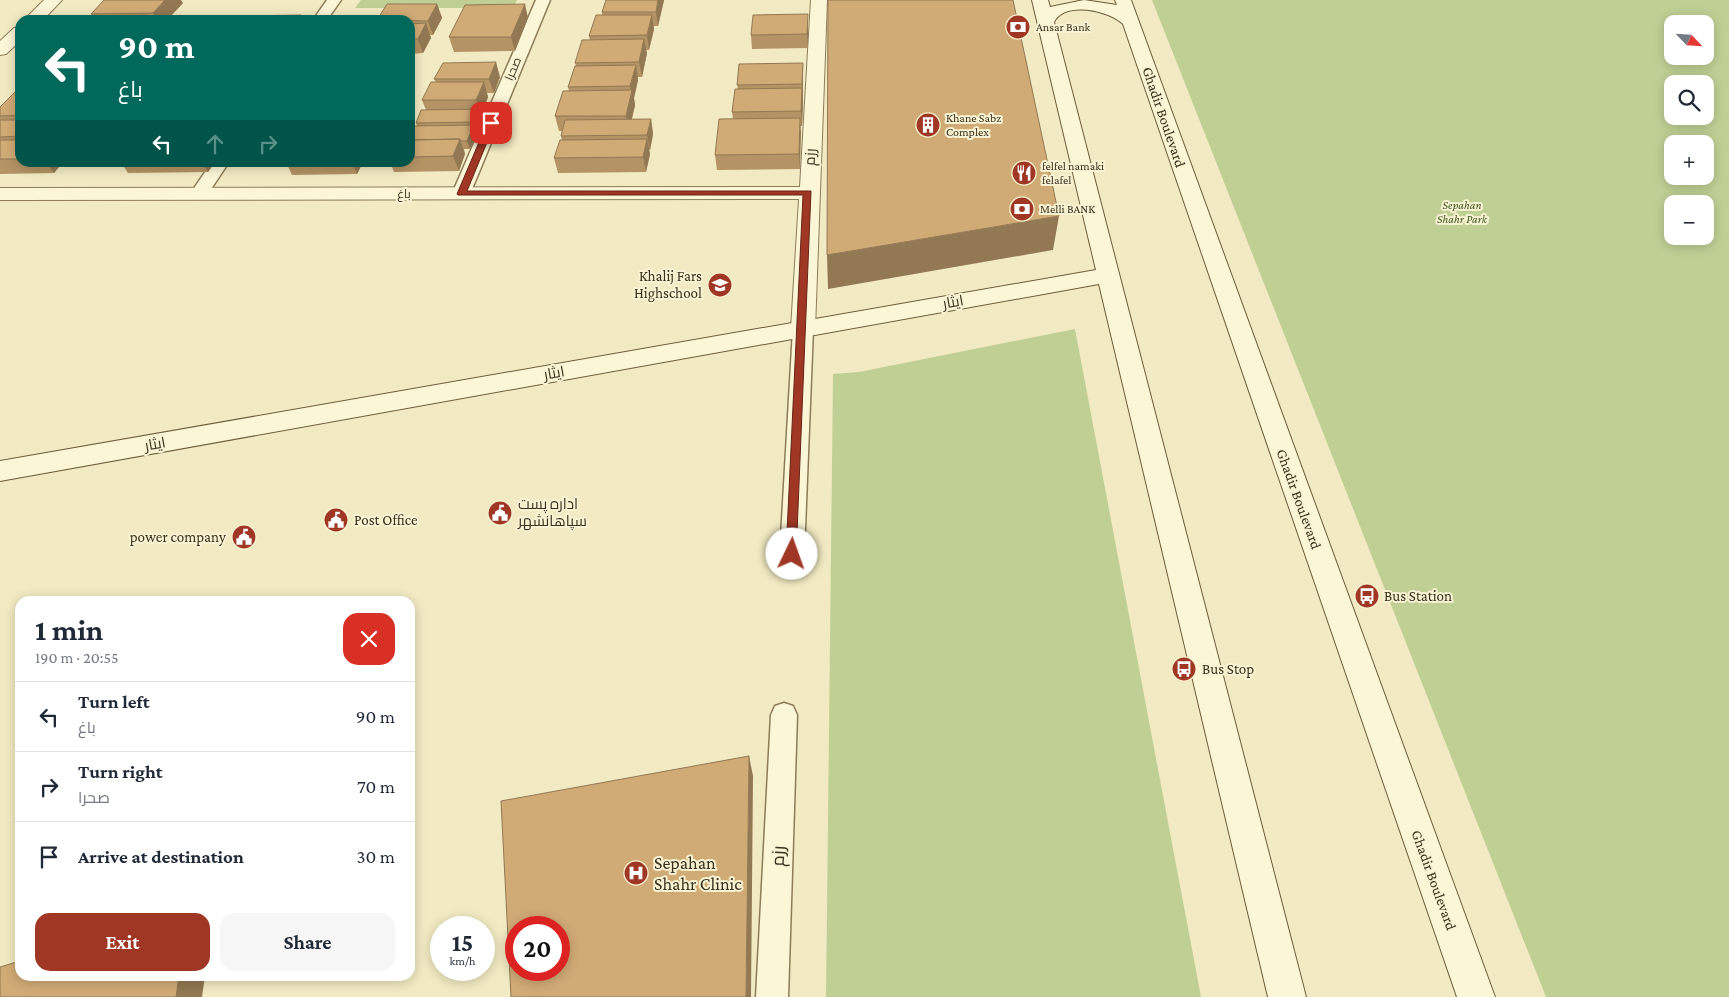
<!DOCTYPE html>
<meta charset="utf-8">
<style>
body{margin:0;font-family:"Crimson Pro",Cairo,serif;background:#f6f6f7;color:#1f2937;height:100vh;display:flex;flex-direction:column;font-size:19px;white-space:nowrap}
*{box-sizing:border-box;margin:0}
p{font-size:16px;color:#747a83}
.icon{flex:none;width:28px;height:28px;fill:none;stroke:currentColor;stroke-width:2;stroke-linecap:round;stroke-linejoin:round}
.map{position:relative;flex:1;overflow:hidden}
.sheet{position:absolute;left:15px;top:596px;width:400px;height:385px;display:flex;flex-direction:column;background:#fff;border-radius:15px;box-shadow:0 2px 12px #0003}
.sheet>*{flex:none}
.guide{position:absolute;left:15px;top:15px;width:400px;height:152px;border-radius:15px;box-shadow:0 2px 12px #0003;background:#00695c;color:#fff;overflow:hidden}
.needle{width:32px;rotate:115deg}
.tools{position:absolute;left:1664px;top:15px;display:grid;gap:10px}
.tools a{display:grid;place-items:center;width:50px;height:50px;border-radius:10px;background:#fff;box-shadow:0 2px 12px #0003;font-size:25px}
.speed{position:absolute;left:430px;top:916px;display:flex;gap:10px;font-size:25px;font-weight:700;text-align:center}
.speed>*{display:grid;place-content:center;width:65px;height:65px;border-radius:50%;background:#fff;box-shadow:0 2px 12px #0003;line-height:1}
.speed small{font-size:12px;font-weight:400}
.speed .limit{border:8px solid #d22;background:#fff;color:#111}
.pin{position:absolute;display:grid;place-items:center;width:42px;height:42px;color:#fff;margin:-21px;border-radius:10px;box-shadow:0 2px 8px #0006}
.me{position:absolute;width:55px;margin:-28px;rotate:3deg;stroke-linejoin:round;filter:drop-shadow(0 0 4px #0008)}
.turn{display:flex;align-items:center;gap:18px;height:105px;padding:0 20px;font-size:22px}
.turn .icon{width:65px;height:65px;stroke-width:2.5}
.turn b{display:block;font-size:35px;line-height:42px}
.lanes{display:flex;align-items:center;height:48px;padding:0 20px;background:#0003;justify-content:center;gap:25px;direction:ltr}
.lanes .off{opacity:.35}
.round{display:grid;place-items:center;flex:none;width:52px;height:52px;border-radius:15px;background:#f6f6f7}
.head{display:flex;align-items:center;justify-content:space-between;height:85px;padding:0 20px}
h1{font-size:30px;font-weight:700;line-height:38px}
.button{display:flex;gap:10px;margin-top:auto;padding:10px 20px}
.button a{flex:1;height:58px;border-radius:15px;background:#9f3724;color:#fff;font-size:20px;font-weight:700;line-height:58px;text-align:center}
.button a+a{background:#f6f6f7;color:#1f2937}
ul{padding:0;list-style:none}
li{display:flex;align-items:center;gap:15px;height:70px;padding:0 20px;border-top:1px solid #e0e1e3}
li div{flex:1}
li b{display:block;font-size:19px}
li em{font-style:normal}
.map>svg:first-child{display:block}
.green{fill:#c0d095;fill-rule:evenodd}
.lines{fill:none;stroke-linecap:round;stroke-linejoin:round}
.lane-casing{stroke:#8c7c58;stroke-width:3}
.street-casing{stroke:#8c7c58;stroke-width:2}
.secondary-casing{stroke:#6e5d3b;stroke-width:2}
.lane{fill:#fbf6d6;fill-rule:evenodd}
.street{fill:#fbf6d6;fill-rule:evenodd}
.secondary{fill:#fbf6d6;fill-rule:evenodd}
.wall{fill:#b49365}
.shaded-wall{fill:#927853}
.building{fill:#d1ab76;stroke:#927853;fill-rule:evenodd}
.route{fill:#9f3724;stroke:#672417}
.labels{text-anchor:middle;stroke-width:4;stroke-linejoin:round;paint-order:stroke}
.far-poi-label{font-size:12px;fill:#3b301d;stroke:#f8f3d2;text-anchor:start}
.far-street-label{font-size:12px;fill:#3b301d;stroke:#f8f3d2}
.far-park-label{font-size:12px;font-style:italic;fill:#425922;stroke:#f8f3d2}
.street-label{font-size:15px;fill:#3b301d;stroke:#f8f3d2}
.poi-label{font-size:15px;fill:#3b301d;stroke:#f8f3d2;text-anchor:start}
.near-street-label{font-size:18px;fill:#3b301d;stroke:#f8f3d2}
.near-poi-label{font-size:18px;fill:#3b301d;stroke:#f8f3d2;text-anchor:start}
</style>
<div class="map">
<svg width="1729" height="997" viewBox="0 0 1729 997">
<rect width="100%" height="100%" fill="#f1eac2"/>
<!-- green -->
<path class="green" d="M361,0H517L513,8H355Z
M1152,0H1729V997H1546ZM1672,24H1705V56H1672ZM1672,84H1705V116H1672ZM1672,144H1705V176H1672ZM1672,204H1705V236H1672Z
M1075,329L1201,997H826L833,374L859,372Z"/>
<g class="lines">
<defs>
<path id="lane" d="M327,0H341L327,20H313Z
M536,0H550L470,194L467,198H455L452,194Z
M212,162H229L205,198H193L190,194Z
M803,322L810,324L813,329L804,554L800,561L792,564L784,561L780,554L793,329L796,324Z
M784,703L793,706L797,715L788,997H756L771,715L775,706Z"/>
<path id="street" d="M44,0H62L43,20H24Z
M811,0H827L815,329L811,335L803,337L795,335L791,329L799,199L0,200V188L800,187Z
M20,27V41L6,54L0,55V41L14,28Z"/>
<path id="secondary" d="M1032,0H1048L1050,7L1084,0L1117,5L1115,0H1131L1495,997H1457L1123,24C1108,10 1065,1 1054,22L1306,997H1268L1099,284L0,481V461L1096,270Z"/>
</defs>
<!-- lane casing -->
<use href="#lane" class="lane-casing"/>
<!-- street casing -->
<use href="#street" class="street-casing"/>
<!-- secondary casing -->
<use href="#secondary" class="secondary-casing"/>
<!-- lane -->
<use href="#lane" class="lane"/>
<!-- street -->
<use href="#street" class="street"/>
<!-- secondary -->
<use href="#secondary" class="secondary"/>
</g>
<!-- wall -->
<path class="wall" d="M606,0H664L658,26H654V29L649,50H646L647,53L642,77H638V80L634,98L635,105L632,119H651L653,134L650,150H649L650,154L646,172L558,173L554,158L562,140L561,136L562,131H559L555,116L569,91L568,87L576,66L575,63L590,40L589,36L602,15V12Z
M183,3L167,20H85L93,16L91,14Z
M437,4L442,18L433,35H430L431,38L423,53L410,54V20Z
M528,18L515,51L454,52L449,37Z
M808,28V48L752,49L751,35Z
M803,63V102L802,126H800V169L717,170L715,155L733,119L732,112L738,89L737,85Z
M500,77L494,93H487L488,97L483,110L485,117L480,129H475L477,133L470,149H464L465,154L459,171L394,172L390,162H410V131L417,126L416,123L426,110L422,100L436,82L434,79Z
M20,83V162H63L54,173L0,174V107L19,91L16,87Z
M121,162H215L208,172L128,173Z
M286,162H363L357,174L292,175Z"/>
<!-- shaded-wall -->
<path class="shaded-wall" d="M165,0H181L183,3L167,20H157L153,13Z
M658,0H664L658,26L656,12Z
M437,4L442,18L433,35L428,21Z
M525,4L528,18L515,51L511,37Z
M808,14V48L807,34Z
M147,15L150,20H143Z
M301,15L303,20H298Z
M652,15L654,29L649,50L647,35Z
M426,23L431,38L423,53L418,39Z
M644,39L647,53L642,77L639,62Z
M496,62L500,77L494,93L489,79Z
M803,63V99L802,84Z
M636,65L638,80L634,98L635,105L629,130L626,116L632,93L630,86Z
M484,82L488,97L483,110L485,117L480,129L477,122L481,113L476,100Z
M802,88L803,102L802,126L801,111Z
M800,118L801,133L800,169L799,154Z
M651,119L653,134L650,150L647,135Z
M474,125L477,133L470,149L467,141Z
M460,139L465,154L459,171L453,156Z
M647,139L650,154L646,172L643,157Z
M46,162H63L54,173Z
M202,162H215L208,172Z
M352,162H363L357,174Z
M1059,216L1053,250L828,289L827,255Z
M749,756L753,776L751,997H746Z
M179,976H205L202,997H176Z"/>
<!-- building -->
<path class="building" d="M104,0H165L153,13L91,14Z
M606,0H658L656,12H602Z
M828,0H1013L1059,216L827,255Z
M387,4H437L428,21L377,20Z
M525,4L511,37H449L465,5Z
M808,14L807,34L751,35L753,15Z
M147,15L143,20H85L89,16Z
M301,15L298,20H240L243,16Z
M596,15H652L647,35L589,36Z
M426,23L418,39H410V24Z
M644,39L639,62L575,63L582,40Z
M496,62L489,79H434L443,63Z
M803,63L802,84L737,85L739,64Z
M636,65L630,86L568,87L575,66Z
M431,82H484L476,100H422Z
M802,88L801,111L732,112L735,89Z
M632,90L626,116H555L563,91Z
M16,91H20V115L0,116V107Z
M483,109L477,122L416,123L421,110Z
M800,118L799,154L715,155L719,119Z
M651,119L647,135L561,136L565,120Z
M0,120H20V136L0,137Z
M474,125L467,141H461L460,139L410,140V131L413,126Z
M460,139L453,156L410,157V140Z
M647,139L643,157L554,158L560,140Z
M0,140H20V159H0Z
M749,756L746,997H511L501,801ZM516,928H559V970H516Z
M20,961V976H179L176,997H0V967Z"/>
<!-- route -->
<path class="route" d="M488,121L495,123L467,191H811L796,558H788L786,554L803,195H458L457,194Z"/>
<!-- icons -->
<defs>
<symbol id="bank-disc" viewBox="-11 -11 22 22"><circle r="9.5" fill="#9f3724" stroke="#f8f3d2"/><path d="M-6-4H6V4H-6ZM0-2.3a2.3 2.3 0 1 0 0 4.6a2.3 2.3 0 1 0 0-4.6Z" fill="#fff"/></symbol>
<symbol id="building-disc" viewBox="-11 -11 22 22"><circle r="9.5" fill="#9f3724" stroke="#f8f3d2"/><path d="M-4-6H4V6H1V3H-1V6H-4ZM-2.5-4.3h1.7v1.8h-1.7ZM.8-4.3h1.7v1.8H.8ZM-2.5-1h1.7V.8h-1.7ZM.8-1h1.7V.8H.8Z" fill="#fff"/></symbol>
<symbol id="restaurant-disc" viewBox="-11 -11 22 22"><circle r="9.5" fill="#9f3724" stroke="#f8f3d2"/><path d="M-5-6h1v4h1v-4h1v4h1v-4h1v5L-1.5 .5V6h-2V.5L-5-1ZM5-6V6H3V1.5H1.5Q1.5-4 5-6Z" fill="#fff"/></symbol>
<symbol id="school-disc" viewBox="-11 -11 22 22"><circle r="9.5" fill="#9f3724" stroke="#f8f3d2"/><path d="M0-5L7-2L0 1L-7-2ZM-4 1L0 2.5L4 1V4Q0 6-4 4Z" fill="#fff"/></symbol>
<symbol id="civic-disc" viewBox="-11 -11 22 22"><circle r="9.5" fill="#9f3724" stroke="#f8f3d2"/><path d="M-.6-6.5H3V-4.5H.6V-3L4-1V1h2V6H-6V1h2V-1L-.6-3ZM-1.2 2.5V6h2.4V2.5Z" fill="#fff"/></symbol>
<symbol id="bus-disc" viewBox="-11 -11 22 22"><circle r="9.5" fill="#9f3724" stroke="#f8f3d2"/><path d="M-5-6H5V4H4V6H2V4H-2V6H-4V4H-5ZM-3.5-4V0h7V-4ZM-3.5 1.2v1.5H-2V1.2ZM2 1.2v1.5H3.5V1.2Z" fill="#fff"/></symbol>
<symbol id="hospital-disc" viewBox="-11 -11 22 22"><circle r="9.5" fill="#9f3724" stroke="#f8f3d2"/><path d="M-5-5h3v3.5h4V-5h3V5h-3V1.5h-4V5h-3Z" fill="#fff"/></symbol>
</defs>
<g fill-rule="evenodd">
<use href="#bank-disc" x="1004" y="13" width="28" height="28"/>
<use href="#building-disc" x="914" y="111" width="28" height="28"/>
<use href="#restaurant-disc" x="1010" y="159" width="28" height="28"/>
<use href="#bank-disc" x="1008" y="195" width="28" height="28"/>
<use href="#school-disc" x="706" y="271" width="28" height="28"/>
<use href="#civic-disc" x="486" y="499" width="28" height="28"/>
<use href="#civic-disc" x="322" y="506" width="28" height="28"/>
<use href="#civic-disc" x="230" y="523" width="28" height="28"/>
<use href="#bus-disc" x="1353" y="582" width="28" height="28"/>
<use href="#bus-disc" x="1170" y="655" width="28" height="28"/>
<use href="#hospital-disc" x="622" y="859" width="28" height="28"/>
</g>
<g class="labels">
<!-- far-poi labels -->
<g class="far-poi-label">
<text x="1036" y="31">Ansar Bank</text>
<text x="946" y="122">Khane Sabz<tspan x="946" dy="14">Complex</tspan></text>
<text x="1042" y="170">felfel namaki<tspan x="1042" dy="14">felafel</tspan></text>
<text x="1040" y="213">Melli BANK</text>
</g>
<!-- far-street labels -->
<g class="far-street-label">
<text transform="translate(513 69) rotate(-67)" y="4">صحرا</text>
<text x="404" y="198">باغ</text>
</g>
<!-- far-park labels -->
<g class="far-park-label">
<text x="1462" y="209">Sepahan<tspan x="1462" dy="14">Shahr Park</tspan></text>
</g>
<!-- street labels -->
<g class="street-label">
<text transform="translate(1164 117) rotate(71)" y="5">Ghadir Boulevard</text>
<text transform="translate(810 157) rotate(-87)" y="5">رزم</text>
<text transform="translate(953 302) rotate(-10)" y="5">ایثار</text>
<text transform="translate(554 373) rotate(-10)" y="5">ایثار</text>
<text transform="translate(155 444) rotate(-10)" y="5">ایثار</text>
<text transform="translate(1299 499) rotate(70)" y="5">Ghadir Boulevard</text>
<text transform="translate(1434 880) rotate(70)" y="5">Ghadir Boulevard</text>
</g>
<!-- poi labels -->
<g class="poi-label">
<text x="702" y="281" text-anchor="end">Khalij Fars<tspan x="702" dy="17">Highschool</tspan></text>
<text x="518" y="509">اداره پست<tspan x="518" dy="17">سپاهانشهر</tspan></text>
<text x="354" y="525">Post Office</text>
<text x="226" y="542" text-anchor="end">power company</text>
<text x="1384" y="601">Bus Station</text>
<text x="1202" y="674">Bus Stop</text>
</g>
<!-- near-street labels -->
<g class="near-street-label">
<text transform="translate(778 856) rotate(-87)" y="6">رزم</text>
</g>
<!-- near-poi labels -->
<g class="near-poi-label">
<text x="654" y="869">Sepahan<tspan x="654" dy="21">Shahr Clinic</tspan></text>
</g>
</g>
</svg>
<div class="tools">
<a><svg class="needle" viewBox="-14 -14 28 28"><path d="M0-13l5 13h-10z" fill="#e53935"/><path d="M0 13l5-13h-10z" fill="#747a83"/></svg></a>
<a><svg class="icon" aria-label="search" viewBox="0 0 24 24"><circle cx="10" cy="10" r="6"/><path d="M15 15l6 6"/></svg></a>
<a>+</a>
<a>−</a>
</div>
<div class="speed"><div>15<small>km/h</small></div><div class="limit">20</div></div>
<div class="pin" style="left:491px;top:123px;background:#d93025"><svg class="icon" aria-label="arrive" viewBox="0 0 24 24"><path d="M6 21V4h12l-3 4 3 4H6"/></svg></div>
<svg class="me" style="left:792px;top:554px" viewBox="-20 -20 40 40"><circle r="19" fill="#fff"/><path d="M0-13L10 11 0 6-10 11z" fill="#9f3724"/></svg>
<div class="guide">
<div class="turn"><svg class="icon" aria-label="left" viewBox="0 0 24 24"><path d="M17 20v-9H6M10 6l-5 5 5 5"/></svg><div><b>90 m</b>باغ</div></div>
<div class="lanes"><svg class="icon" aria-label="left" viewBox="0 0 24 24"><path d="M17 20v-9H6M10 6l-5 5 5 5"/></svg><svg class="icon off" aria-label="ahead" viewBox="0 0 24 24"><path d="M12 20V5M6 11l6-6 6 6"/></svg><svg class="icon off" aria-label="right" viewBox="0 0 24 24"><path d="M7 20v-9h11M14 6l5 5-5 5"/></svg></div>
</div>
<section class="sheet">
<div class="head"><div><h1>1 min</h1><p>190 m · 20:55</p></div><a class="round" style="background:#d93025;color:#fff"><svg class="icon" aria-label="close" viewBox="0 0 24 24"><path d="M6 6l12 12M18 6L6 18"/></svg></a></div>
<ul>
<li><svg class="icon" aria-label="left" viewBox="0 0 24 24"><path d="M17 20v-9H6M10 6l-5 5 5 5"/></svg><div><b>Turn left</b><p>باغ</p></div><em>90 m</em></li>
<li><svg class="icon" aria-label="right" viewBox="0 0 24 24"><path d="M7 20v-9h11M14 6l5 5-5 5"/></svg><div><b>Turn right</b><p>صحرا</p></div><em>70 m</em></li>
<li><svg class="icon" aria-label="arrive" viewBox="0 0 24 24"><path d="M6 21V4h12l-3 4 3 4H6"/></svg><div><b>Arrive at destination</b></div><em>30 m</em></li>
</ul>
<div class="button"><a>Exit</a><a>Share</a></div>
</section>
</div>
